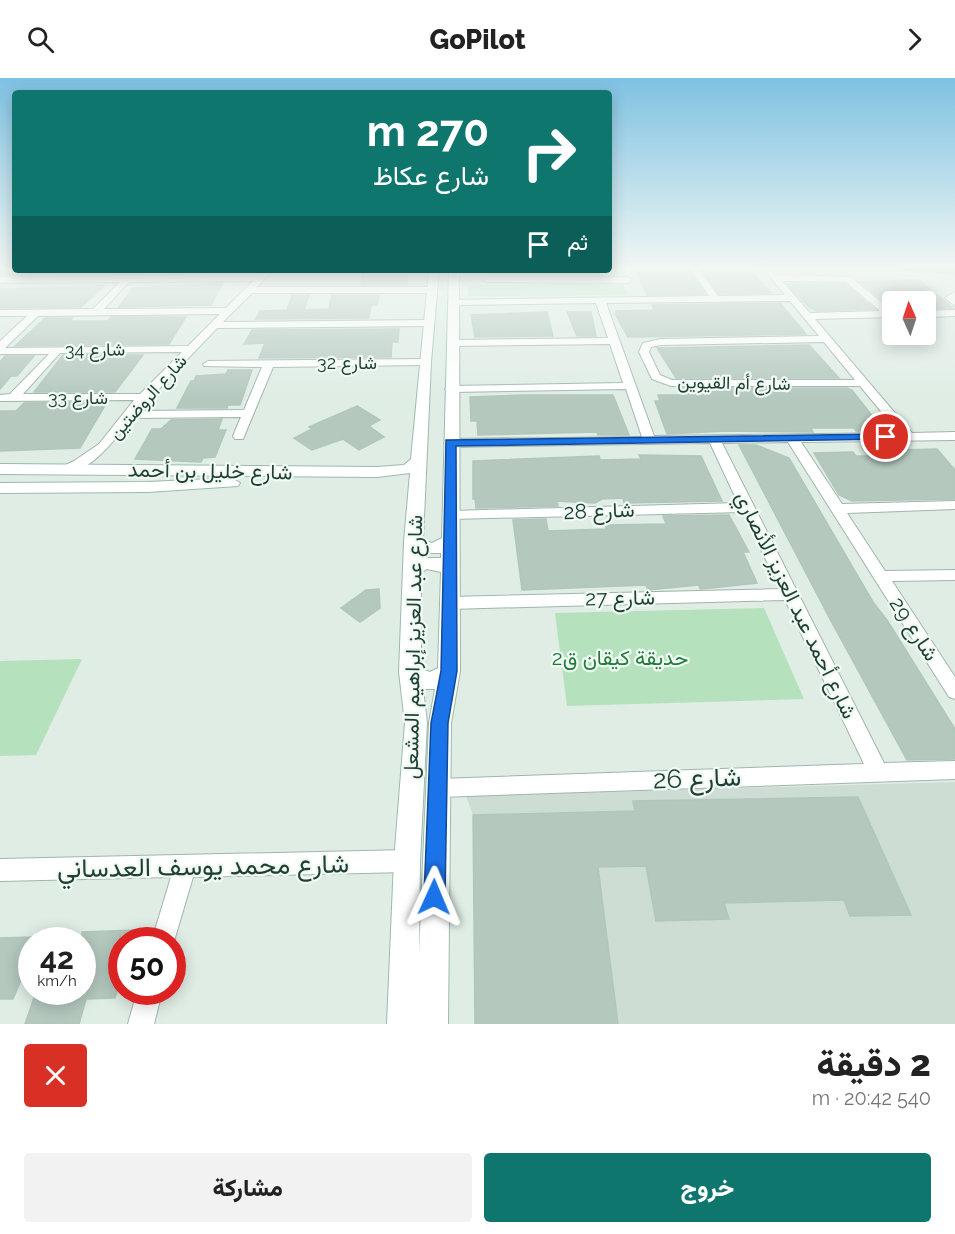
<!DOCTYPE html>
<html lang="ar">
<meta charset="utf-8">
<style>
body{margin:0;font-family:Raleway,Vazirmatn,sans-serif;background:#f2f2f2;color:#222;direction:rtl;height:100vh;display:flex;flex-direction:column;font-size:22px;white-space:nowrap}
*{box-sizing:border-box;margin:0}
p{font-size:20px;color:#767676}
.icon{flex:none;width:33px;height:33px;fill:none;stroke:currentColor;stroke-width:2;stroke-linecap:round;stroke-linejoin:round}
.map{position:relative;height:946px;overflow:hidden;direction:ltr}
.panel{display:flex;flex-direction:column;background:#fff;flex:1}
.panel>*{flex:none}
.banner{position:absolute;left:12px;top:12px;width:600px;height:183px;border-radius:6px;box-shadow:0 3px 15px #0003;direction:rtl;background:#0f766e;color:#fff;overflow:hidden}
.needle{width:39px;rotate:357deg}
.fabs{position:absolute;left:882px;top:213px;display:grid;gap:12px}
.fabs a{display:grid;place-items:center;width:54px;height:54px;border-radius:6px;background:#fff;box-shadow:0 3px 15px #0003;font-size:30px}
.speed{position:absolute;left:18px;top:849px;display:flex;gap:12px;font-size:30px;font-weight:700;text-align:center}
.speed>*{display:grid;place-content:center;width:78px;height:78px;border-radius:50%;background:#fff;box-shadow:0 3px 15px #0003;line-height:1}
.speed small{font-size:15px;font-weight:400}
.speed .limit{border:9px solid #d22;background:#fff;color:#111}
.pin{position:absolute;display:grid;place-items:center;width:51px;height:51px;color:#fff;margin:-26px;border:3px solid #fff;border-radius:50%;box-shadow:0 2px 6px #0007}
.me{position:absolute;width:66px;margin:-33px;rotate:1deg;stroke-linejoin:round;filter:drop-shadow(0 0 4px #0008)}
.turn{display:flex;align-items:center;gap:21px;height:126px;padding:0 24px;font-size:27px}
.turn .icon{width:78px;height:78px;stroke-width:2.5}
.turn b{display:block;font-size:42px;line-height:51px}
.then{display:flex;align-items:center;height:57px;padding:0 24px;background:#0003;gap:12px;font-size:22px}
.round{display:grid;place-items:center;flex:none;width:63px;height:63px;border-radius:6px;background:#f2f2f2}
.overview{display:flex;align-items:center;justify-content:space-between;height:102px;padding:0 24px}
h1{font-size:36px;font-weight:800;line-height:45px}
.primary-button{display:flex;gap:12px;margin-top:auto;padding:12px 24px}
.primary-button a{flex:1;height:69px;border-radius:6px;background:#0f766e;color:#fff;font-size:24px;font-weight:800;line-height:69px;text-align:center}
.primary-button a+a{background:#f2f2f2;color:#222}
header{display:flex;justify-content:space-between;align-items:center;height:78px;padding:0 24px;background:#fff;font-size:27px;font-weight:800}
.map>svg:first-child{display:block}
.built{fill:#cdddd4}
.green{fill:#b5e1bc}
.building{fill:#b4c8be;stroke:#b1c7bb;stroke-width:1.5}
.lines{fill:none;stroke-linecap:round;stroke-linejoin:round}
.street-casing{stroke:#a1b5ac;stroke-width:2}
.secondary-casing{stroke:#9cbaac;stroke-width:2}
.primary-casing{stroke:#c0c9c6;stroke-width:2}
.street{fill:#fff;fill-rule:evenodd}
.secondary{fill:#fff;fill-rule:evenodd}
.primary{fill:#5ea88d;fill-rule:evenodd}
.route{fill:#1a73e8;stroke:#114b97;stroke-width:1.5}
.labels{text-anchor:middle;stroke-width:4.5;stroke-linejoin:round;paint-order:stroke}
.far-street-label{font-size:18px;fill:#1e3f32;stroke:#f0f9f4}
.street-label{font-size:21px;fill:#1e3f32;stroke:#f0f9f4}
.park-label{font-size:21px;fill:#237b3b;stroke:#f0f9f4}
.near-street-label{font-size:26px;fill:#1e3f32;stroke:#f0f9f4}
</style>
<header><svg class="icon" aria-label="forward" viewBox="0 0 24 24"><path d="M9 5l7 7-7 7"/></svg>GoPilot<svg class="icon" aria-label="search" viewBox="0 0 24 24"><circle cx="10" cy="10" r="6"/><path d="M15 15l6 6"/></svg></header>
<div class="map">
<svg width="955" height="946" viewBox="0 0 955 946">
<rect width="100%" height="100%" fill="#dfede5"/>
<!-- built -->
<path class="built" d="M955,704V946H475L473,737L466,718Z"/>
<!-- green -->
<path class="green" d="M0,189H15V192H146L141,197L132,200H0Z
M623,206L627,217L468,218V207Z
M764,530L804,621L567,628L555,535Z
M82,581L36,677L0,678V583Z"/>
<!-- building -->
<path class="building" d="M687,190L705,216L647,217L636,192Z
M701,190L750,191L771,215L719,216Z
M363,192H408L407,207H361Z
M919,202L953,230L928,231L926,224H892V230L861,204Z
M223,205L211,227L119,229L133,210Z
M787,206H845L874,231L817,233L810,230Z
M104,208L81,229L0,230V211Z
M292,217H309L304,232L329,231L332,217H379L377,227H371L369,240L256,241L260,233L287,232Z
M780,225L806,256L628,259L615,236L616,233L654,232L652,227Z
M547,234L553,258L475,259L471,237Z
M567,234H591L596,258H577Z
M111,239H186L169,266L15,268L45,240H72L70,243H108Z
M399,251L398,264H392L391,279L259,280L265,265L244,266L252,252Z
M809,267L839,300H676L657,270Z
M63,277H143L115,314H34Z
M5,278H34L17,298H11L0,311V284Z
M228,292H252L240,327H228L227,330H177L191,303H194L196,298L226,296Z
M681,310H847L852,312L884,353H856L854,350H811L813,354L726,353L667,356L655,323H660L658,317H684Z
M525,317H613L629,357H598L597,354L478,357L477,343H471L470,319Z
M107,324L80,370L0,373V333H16L24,325Z
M357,328L380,342L369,348L384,359L359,372L343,361L312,372L294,360L312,351L309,349Z
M222,341L218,352H226L215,379L203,380L201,384L135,381L152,351H161L171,342Z
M874,365H894L899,372L937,371L955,392V421L852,423L839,417L814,375L853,374L856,378H884Z
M739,367H756L789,380L873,524L887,542L955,651V681L907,682L831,543Z
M639,377L701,378L722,423L624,425L623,420L602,421L595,425L557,423L558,428L476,430L475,421H473V383L599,378L600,382L641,381Z
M729,437L749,474H743L757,505L711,510L700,511L699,507L648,512L646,507L522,512L513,442L546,441L548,453L606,451L605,447L666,446L663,438Z
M379,511L380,530L360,544L341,530L366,512Z
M858,719L911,837L850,838L844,822L724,825L729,841L656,843L646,788L598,789L618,946H475L473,737L635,733L633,723Z
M135,852L132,862H122V898L115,920L86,921L79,946H25L36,914H82V854Z
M32,859V875L13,921H0V860Z"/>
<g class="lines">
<defs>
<path id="street" d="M689,189H697L718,218L785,217L762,189H771L778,197L851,199L892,233V239L815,241L912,355L955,354V362L801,364L842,426L955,423V431L847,435L885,493L955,492V502L892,503L955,599V621L949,619L788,364L722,365L884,685L955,683V701L439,719L432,717L429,710L432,703L439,701L864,686L785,522L449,531L443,529L441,525L443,521L449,519L780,511L743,434L451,441L444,437L451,433L738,425L710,365L450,369L444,365L450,361L642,359L626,311L451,314L445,311L451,308L623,305L610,266L452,268L447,265L452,262L608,260L596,225L453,227L448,224L450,222L709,218ZM782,203L846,204L880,233L810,235ZM790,223L819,258L661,261L643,265L639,274L652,301L671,308H860L899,355L654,358L606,225ZM824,264L855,302H672L660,297L649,274L651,269L661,267Z
M264,192H273L257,209H430L434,212L430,215H252L223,244L427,242L432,245L427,248L217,250L138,333L244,332L262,289L204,288L203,286L208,283L425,281L430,284L425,287L273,289L243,361H235L233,358L241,339L132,340C117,359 86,402 57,395L55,392L74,383L99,366L134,322L0,323V317L10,316L49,276H0V263L27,238H0V232L93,231L120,204L0,205V199L259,197ZM253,203L226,230L104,231L129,204ZM220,236L188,268L5,270L38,238ZM182,274L140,316H23L60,275Z
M489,199H628L632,202L628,205L486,204L485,202Z
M955,214V228L945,220Z
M955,232V238L926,239V233Z
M407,772L415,775L418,783L415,791L407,794L193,799L172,870V862H152L171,799L0,803V781Z
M137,914H162L154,946H128Z"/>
<path id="secondary" d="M429,192H439L431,284L423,462L432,465L442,460L449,192H459L460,593L451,645L448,946H387L394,783L405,645L399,594L404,464L410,395L377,399L0,396V386L377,389L404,387L411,381ZM422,475H441V480H422ZM427,491L441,494L438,590L430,594L421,591V495ZM423,611H435L429,645L419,876L420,783L427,645Z
M232,400L240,405L238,408L148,414L0,415V405L148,404Z"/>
<path id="primary" d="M891,189L955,190V196L896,192Z"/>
</defs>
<!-- street casing -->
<use href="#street" class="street-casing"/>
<!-- secondary casing -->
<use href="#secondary" class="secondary-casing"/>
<!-- primary casing -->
<use href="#primary" class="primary-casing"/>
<!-- street -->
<use href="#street" class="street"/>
<!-- secondary -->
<use href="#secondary" class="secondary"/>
<!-- primary -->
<use href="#primary" class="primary"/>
</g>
<!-- sky -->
<linearGradient id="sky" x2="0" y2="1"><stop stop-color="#7ec1e2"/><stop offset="0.59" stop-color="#f1f7f3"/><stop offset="1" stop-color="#f1f7f3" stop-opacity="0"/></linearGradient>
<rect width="955" height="322" fill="url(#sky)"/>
<!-- route -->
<path class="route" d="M886,356L890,357V361L456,368L457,593L448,645L445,819L442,826L434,829L427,826L424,819L431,645L441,593L446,362Z"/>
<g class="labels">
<!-- far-street labels -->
<g class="far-street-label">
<text transform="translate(95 272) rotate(-1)" y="6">شارع 34</text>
<text x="347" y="291">شارع 32</text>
<text transform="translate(734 305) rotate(1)" y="6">شارع أم القيوين</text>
<text transform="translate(148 319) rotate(-48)" y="6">شارع الروضتين</text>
<text x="78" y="326">شارع 33</text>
</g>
<!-- street labels -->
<g class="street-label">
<text transform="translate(210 393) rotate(1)" y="7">شارع خليل بن أحمد</text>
<text transform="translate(599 433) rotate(-2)" y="7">شارع 28</text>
<text transform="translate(620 520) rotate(-1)" y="7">شارع 27</text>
<text transform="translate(796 527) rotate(64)" y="7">شارع أحمد عبد العزيز الأنصاري</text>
<text transform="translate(914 551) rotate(57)" y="7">شارع 29</text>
<text transform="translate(413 569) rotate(-89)" y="7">شارع عبد العزيز إبراهيم المشعل</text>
</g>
<!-- park labels -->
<g class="park-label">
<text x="620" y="587">حديقة كيقان ق2</text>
</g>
<!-- near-street labels -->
<g class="near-street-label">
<text transform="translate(697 700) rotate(-2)" y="9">شارع 26</text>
<text transform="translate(203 788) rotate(-1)" y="9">شارع محمد يوسف العدساني</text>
</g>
</g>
</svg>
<div class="fabs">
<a><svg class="needle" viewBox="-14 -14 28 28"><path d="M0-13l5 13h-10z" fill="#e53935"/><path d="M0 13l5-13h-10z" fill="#767676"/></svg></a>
</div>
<div class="speed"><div>42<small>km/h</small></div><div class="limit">50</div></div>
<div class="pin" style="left:886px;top:359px;background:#d93025"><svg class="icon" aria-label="arrive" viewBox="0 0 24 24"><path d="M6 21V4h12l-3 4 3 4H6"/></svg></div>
<svg class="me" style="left:434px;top:819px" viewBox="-20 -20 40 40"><path d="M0-17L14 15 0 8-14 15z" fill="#1a73e8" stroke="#fff" stroke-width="4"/></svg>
<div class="banner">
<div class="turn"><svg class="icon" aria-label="right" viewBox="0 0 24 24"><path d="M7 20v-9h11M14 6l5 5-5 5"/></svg><div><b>270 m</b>شارع عكاظ</div></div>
<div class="then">ثم<svg class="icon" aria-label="arrive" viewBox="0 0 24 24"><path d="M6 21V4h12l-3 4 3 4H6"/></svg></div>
</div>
</div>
<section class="panel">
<div class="overview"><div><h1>2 دقيقة</h1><p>540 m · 20:42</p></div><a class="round" style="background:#d93025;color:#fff"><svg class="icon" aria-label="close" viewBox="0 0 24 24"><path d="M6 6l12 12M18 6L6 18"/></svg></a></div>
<div class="primary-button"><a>خروج</a><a>مشاركة</a></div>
</section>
